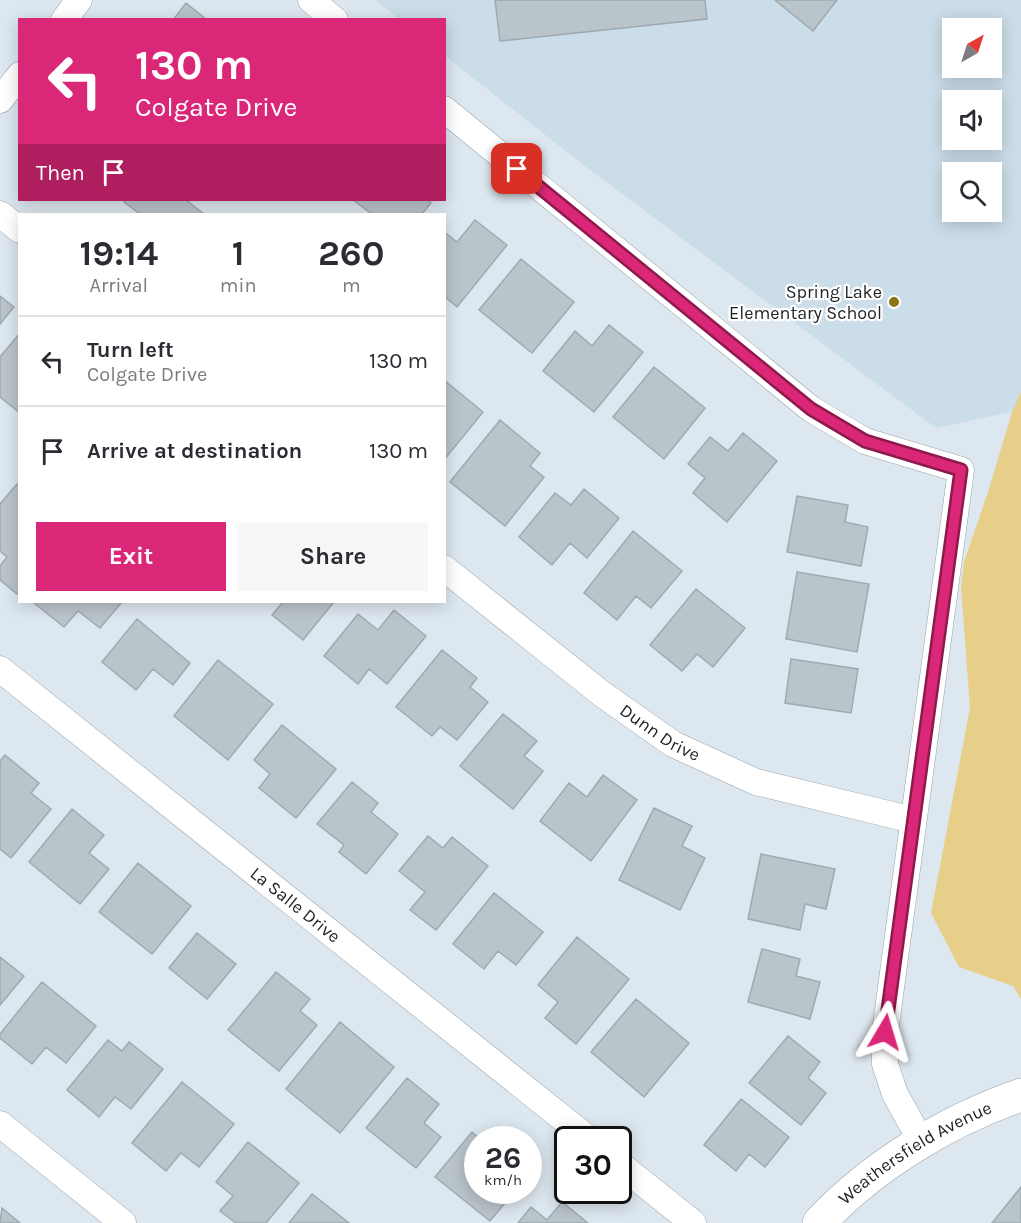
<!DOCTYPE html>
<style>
body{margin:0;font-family:Karla,sans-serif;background:#f7f7f7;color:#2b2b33;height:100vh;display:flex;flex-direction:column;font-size:22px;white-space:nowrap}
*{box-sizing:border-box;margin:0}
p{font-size:20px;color:#7c7c81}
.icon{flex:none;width:33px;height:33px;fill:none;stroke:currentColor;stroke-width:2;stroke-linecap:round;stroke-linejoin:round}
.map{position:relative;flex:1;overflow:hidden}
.drawer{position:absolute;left:18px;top:213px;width:428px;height:390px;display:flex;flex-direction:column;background:#fff;border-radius:0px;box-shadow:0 3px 15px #0003}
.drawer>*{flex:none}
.top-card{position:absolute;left:18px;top:18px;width:428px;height:183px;border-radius:0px;box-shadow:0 3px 15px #0003;background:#db2777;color:#fff;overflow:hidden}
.needle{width:39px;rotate:39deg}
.tools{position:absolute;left:942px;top:18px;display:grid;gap:12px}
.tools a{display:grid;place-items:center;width:60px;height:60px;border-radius:0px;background:#fff;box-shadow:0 3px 15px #0003;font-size:30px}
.speed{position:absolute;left:464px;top:1126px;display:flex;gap:12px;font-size:30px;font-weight:700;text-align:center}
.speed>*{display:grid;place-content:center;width:78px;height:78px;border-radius:50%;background:#fff;box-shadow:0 3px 15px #0003;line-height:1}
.speed small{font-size:15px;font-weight:400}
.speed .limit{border:3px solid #111;border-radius:9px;background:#fff;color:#111}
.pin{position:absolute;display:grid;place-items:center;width:51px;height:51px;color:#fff;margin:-26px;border-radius:12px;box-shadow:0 3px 9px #0006}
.me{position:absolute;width:66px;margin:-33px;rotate:7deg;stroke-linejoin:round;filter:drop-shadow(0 0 4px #0008)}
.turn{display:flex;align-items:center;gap:21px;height:126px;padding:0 18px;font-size:27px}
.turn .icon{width:78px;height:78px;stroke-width:2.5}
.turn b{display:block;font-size:42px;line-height:51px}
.then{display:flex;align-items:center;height:57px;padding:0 18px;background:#0003;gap:12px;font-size:22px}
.eta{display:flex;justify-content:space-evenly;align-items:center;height:102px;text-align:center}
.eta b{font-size:36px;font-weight:700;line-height:42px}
.button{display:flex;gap:12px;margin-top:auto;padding:12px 18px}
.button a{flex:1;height:69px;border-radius:0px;background:#db2777;color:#fff;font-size:24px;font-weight:700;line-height:69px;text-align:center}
.button a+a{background:#f7f7f7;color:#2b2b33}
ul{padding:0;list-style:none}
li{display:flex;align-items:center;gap:18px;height:90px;padding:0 18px;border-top:2px solid #e1e1e2}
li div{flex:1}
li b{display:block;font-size:22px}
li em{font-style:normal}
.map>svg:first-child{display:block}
.built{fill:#cbdde9;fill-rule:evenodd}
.green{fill:#e7cf8a}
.building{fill:#bac4cb;stroke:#9fa9b1;stroke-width:1.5}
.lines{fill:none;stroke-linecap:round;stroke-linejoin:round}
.street-casing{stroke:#99a2aa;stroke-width:27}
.secondary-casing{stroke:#99a2aa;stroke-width:34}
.street{stroke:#fff;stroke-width:26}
.secondary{stroke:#fff;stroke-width:33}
.route-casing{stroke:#8e194d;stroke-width:15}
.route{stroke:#db2777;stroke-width:10}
.poi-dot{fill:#8d7317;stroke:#fff;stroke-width:2}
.labels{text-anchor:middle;stroke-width:4.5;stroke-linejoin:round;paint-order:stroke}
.poi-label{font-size:18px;fill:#1e2124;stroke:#fff;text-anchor:end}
.street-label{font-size:18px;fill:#1e2124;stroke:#fff}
</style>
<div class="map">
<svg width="1021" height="1223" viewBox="0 0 1021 1223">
<rect width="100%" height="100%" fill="#dde7ef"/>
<!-- built -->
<path class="built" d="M375,0H1021V392L1012,412L936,428L582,164L444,55V20L399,19ZM952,28H992V68H952ZM952,100H992V140H952ZM952,172H992V212H952Z"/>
<!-- green -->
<path class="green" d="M1021,392V999L1013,986L959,967L931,913L970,708L961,587L964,562L989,489L1012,412Z"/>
<!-- building -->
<path class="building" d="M495,0H705L707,19L500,41Z
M775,0H837L813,31Z
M186,3L207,20H173Z
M126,200H186L204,214H140L124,202Z
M353,200H427L431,203L422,214H372Z
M475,220L507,245L457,307L444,296V232L457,242Z
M521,259L574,302L532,353L479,310Z
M0,296L14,307L0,324Z
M609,325L643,352L594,412L543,371L575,331L592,346Z
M20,333V413L0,397V357Z
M654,367L705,408L664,459L613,417Z
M444,380L483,412L444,460Z
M500,420L540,453L530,466L544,477L505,526L450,482Z
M743,433L777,461L727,522L693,493L705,478L688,464L710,437L728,451Z
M17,484L20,487V590L17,594L0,580V566L7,557L0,551V504Z
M584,489L619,518L587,558L570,543L552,565L519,537L555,493L571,505Z
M797,496L848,505L845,522L868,527L861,566L787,552Z
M633,531L682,571L651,608L636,596L617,620L584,593Z
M797,572L869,584L857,652L786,639Z
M696,589L745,628L713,667L697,654L682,671L650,645Z
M33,602H122L100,628L78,611L64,627Z
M283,602H334L303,640L272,615Z
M394,610L426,636L387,684L369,669L358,684L324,656L358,614L378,630Z
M137,619L190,663L173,685L153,669L136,690L102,662Z
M442,650L477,678L470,687L488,702L457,740L440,727L432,736L396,707Z
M791,659L858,669L851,713L785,703Z
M218,660L273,704L228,760L174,716Z
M503,714L537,741L524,756L543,771L513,809L460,766Z
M282,725L336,769L296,818L259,788L270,774L254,760Z
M5,755L39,783L31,793L51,809L11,858L0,849V761Z
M603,775L637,800L591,861L540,821L569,783L587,797Z
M352,782L378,803L371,812L398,834L366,874L339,852L344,845L317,824Z
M654,808L692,826L682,846L705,858L680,910L619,880Z
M72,809L104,835L89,853L109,869L80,904L29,862Z
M428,836L443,848L452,837L488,866L436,930L410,910L425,892L399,871Z
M761,854L835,869L826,909L805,904L800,930L748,919Z
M138,863L191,906L152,954L99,912Z
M494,893L543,932L516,965L498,951L484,969L453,944Z
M197,933L236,964L207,999L169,968Z
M577,937L629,979L576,1044L545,1018L558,1002L538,985Z
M762,949L800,959L796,976L820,982L810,1019L748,1002Z
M0,957L24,976L0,1005Z
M276,972L310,999L300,1011L317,1025L279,1071L228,1030Z
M42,982L96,1026L66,1063L46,1047L32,1064L0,1038V1034Z
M636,999L689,1043L644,1097L591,1052Z
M340,1022L394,1067L340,1133L286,1089Z
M788,1036L820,1062L808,1078L826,1093L801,1125L749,1083Z
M108,1040L122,1051L129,1042L163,1069L131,1109L115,1097L99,1117L67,1090Z
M407,1078L439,1104L424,1123L441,1137L416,1168L366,1128Z
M182,1082L234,1124L199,1167L181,1153L166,1171L132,1143Z
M741,1099L789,1137L765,1167L749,1154L736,1171L704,1145Z
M472,1132L481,1140H477V1191H515L490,1221L435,1177Z
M248,1142L299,1183L266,1223H236L220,1211L233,1196L216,1182Z
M1021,1187V1223H992Z
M312,1194L349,1223H289Z
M562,1202L588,1223H518L531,1207L547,1220Z
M2,1208L20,1223H0Z"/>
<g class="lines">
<defs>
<g id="street">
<path d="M311,0L335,20"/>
<path d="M64,20L79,0"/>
<path d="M0,100L20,75"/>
<path d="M444,109L811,409L865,441L961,470L885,1032V1064L895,1094L921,1141"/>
<path d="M0,214L20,230"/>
<path id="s1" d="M444,568L602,694L673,744L756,782L913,820"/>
<path id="s2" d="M0,669L590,1140"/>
<path d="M0,1124L123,1223"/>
<path d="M618,1163L693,1223"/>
</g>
<g id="secondary">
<path id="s3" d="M819,1223C872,1166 948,1120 1021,1095"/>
</g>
</defs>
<!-- street casing -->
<use href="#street" class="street-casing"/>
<!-- secondary casing -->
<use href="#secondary" class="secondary-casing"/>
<!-- street -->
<use href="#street" class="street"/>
<!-- secondary -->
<use href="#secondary" class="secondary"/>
</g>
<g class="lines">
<defs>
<path id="route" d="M517,169L811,409L865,441L961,470L885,1032"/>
</defs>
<!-- route casing -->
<use href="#route" class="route-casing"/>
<!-- route -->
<use href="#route" class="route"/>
</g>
<!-- markers -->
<circle class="poi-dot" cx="894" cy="302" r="6"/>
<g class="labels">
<!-- poi labels -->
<g class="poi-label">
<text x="882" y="298">Spring Lake<tspan x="882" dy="21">Elementary School</tspan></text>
</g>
<!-- street labels -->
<g class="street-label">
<text dy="6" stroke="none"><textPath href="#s1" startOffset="272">Dunn Drive</textPath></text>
<text dy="6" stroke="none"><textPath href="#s2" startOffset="378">La Salle Drive</textPath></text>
<text dy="6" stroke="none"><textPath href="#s3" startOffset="120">Weathersfield Avenue</textPath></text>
</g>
</g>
</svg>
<div class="tools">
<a><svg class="needle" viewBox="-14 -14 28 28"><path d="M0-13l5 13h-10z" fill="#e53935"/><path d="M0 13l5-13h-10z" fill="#7c7c81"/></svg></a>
<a><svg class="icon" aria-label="sound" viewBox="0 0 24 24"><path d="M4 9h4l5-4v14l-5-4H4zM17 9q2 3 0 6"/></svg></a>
<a><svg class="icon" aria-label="search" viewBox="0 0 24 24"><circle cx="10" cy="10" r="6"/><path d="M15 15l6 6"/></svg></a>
</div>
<div class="speed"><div>26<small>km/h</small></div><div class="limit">30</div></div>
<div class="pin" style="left:517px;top:169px;background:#d93025"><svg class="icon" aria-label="arrive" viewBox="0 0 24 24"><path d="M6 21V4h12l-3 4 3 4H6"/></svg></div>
<svg class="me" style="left:885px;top:1032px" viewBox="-20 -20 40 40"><path d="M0-17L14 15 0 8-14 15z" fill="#db2777" stroke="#fff" stroke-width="4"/></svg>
<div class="top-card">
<div class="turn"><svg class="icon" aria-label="left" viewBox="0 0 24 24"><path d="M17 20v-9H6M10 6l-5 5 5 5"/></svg><div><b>130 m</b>Colgate Drive</div></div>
<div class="then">Then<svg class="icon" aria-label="arrive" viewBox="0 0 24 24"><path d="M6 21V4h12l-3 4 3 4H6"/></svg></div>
</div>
<section class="drawer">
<div class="eta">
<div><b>19:14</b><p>Arrival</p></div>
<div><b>1</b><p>min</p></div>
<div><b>260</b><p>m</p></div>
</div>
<ul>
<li><svg class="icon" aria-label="left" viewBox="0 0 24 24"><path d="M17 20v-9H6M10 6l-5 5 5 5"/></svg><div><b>Turn left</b><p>Colgate Drive</p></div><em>130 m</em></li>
<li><svg class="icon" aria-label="arrive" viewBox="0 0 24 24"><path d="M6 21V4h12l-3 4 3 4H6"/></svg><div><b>Arrive at destination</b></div><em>130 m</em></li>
</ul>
<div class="button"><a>Exit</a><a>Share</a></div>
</section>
</div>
